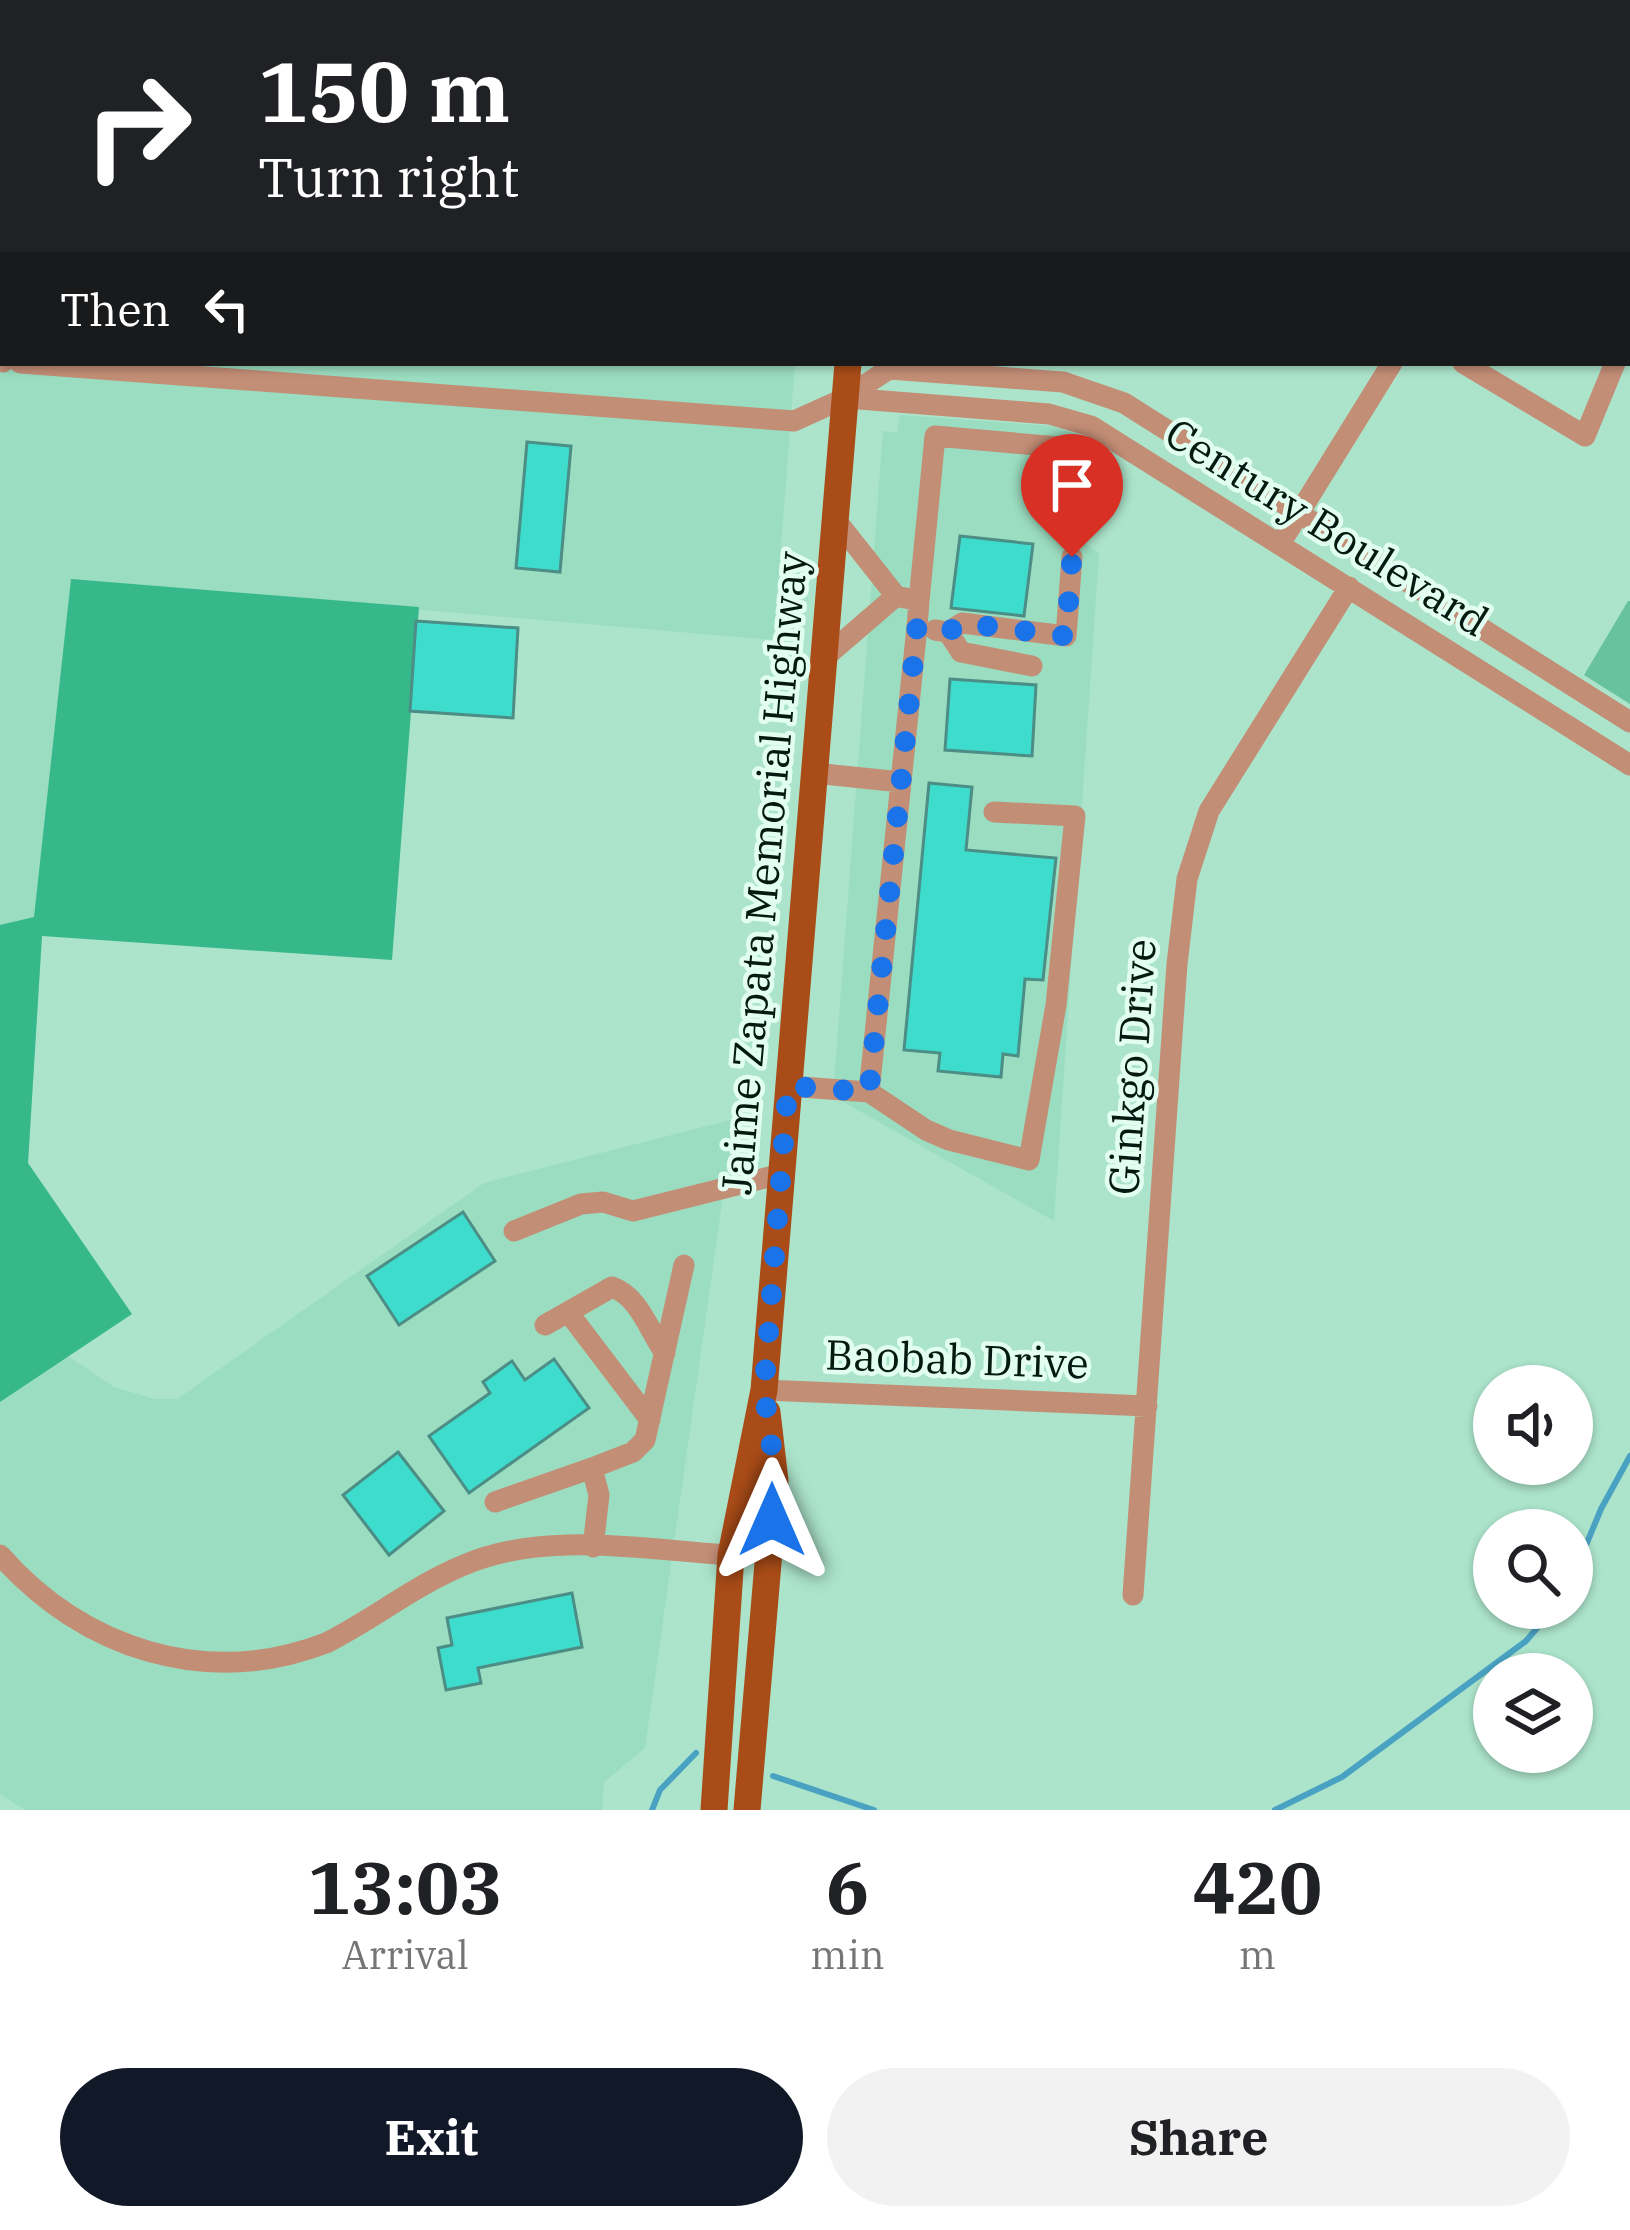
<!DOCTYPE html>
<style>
body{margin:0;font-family:"IBM Plex Serif",serif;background:#f2f2f2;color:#202124;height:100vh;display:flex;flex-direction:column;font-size:45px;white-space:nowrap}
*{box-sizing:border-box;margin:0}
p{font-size:39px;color:#757577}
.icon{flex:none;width:66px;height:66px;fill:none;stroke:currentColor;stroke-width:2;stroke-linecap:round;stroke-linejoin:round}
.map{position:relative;height:1810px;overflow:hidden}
.sheet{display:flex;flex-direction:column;background:#fff;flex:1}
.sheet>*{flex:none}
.guide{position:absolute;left:0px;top:0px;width:1632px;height:366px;box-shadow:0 3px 9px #0004;background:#202124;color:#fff;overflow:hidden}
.buttons{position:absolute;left:1473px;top:1365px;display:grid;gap:24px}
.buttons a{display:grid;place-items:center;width:120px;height:120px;border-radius:50%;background:#fff;box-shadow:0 3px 9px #0004;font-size:60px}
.pin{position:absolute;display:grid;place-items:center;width:102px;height:102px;color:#fff;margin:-123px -51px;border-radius:50% 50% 50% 0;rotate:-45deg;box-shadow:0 0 12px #0007}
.pin .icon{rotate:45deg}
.me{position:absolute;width:132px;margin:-66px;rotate:0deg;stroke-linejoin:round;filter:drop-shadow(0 0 9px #0008)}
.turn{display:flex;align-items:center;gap:42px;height:252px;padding:0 60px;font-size:54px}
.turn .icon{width:156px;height:156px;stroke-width:2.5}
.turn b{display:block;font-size:84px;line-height:102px}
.then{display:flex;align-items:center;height:114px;padding:0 60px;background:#0003;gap:24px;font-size:45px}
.eta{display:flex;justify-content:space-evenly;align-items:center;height:204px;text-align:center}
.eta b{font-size:72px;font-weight:800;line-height:84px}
.primary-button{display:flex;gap:24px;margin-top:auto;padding:24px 60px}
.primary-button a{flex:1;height:138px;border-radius:72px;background:#111827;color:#fff;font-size:48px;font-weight:800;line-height:138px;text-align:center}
.primary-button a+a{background:#f2f2f2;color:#202124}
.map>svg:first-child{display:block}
.built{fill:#9bddc0}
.green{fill:#69c29e}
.forest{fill:#37b88b}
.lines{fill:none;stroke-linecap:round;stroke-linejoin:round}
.stream{stroke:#4aa2c3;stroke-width:6}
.building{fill:#3ddccc;stroke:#4c8d85;stroke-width:3}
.minor{stroke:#c38e76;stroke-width:21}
.major{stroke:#aa4c18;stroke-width:27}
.route{stroke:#1a73e8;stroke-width:21;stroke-dasharray:0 37.8}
.labels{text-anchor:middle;stroke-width:9;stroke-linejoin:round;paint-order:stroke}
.street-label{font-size:42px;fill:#041911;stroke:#e2fef1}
</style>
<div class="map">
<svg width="1630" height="1810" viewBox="0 0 1630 1810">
<rect width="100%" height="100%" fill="#ace4cb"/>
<!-- built -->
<path class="built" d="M0,0H823L3,3V363H795L774,640L71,580L42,935L28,1163L0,1151Z
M900,415L1051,426L1091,438L1082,541L1099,553L1054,1221L833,1096L883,431L897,433Z
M734,1119L645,1748L604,1782L602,1810H25L0,1794V1402L68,1356L114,1387L155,1399H177L484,1183Z"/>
<!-- green -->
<path class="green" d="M1628,601H1630V704L1584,675Z"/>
<!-- forest -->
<path class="forest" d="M71,579L419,607L392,960L42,936L28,1163L132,1314L0,1402V925L34,917Z"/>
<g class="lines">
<!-- stream -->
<path class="stream" d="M1572,1579L1601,1509L1630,1456
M773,1776L874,1810
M652,1810L660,1790L696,1753
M1275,1810L1342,1777L1526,1641L1554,1608"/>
</g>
<!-- building -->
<path class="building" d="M527,442L571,446L560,572L516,568Z
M960,536L1033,544L1024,616L951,608Z
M416,621L518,628L513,718L410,711Z
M950,679L1036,685L1032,756L945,750Z
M929,783L972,787L966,850L1056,858L1043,980L1025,979L1018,1056L1003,1054L1001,1077L938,1071L940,1053L904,1050Z
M463,1212L495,1261L399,1325L367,1276Z
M554,1359L589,1408L469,1493L429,1436L490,1393L483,1382L512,1361L525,1380Z
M398,1452L444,1511L389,1555L343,1495Z
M572,1593L582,1647L478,1668L481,1683L446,1690L438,1648L452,1645L447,1618Z"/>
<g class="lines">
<!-- minor -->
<path class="minor" d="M1589,0L1593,3
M959,3V0
M1103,3V0
M1233,3V0
M1629,27L1630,28
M1629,322L1630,319
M0,361L3,362
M20,363L794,421L845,398L889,369L1063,382L1124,403L1630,722
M1463,363L1585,436L1615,363
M846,398L1049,414L1091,426L1630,765
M1280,544L1392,363
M919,601L935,436L1059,447L1056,524
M935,630L948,632L961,652L1032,666
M948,632L962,623L1066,636L1072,557
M824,658L896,596
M814,773L901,782
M788,1086L869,1092L917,627L919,601L896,596L835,519
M869,1092L926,1130L949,1140L1029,1160L1056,1005L1075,816L994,812
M514,1231L581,1204L603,1202L633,1211L781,1174
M545,1325L568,1312
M764,1390L1147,1406
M650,1420L568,1312L612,1287C639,1296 649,1331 665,1353
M495,1502L592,1468
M593,1547L599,1495L592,1468L633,1452L645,1440L684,1265
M0,1555C83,1649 206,1689 326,1643C374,1619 415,1585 464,1565C545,1530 645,1550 731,1555
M1133,1595L1177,964L1187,879L1209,811L1349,587"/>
<!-- major -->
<path class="major" d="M874,3L875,0
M714,1810L731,1555L764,1390L848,363
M747,1810L775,1481L767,1412"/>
</g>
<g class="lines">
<!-- route -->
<path class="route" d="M772,1520L776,1481L764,1390L788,1086L869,1092L917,627L948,632L962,623L1066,636L1072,557"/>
</g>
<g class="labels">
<!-- street labels -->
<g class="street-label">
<text transform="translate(1327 527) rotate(32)" y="15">Century Boulevard</text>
<text transform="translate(764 873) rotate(-85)" y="15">Jaime Zapata Memorial Highway</text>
<text transform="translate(1132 1067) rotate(-86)" y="15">Ginkgo Drive</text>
<text transform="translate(957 1359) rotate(2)" y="15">Baobab Drive</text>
</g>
</g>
</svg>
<div class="buttons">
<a><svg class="icon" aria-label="sound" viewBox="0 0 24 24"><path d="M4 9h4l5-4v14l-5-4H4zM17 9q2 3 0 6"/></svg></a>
<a><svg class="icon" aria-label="search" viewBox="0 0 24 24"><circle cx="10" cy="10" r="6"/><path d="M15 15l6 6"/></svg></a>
<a><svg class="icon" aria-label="layers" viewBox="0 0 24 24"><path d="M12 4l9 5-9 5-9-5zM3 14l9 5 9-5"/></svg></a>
</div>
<div class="pin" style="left:1072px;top:557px;background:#d93025"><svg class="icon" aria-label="arrive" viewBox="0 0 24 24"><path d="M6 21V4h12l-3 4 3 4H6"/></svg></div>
<svg class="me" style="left:772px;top:1520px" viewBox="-20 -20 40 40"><path d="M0-17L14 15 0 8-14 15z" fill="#1a73e8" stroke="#fff" stroke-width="4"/></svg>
<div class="guide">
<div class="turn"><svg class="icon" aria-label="right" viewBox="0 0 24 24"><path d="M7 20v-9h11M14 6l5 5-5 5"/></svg><div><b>150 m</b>Turn right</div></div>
<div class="then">Then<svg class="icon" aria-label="left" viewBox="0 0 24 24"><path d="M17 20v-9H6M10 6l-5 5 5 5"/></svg></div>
</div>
</div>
<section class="sheet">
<div class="eta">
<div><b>13:03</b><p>Arrival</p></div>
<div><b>6</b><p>min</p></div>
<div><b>420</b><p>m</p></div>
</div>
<div class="primary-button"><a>Exit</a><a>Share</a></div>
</section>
